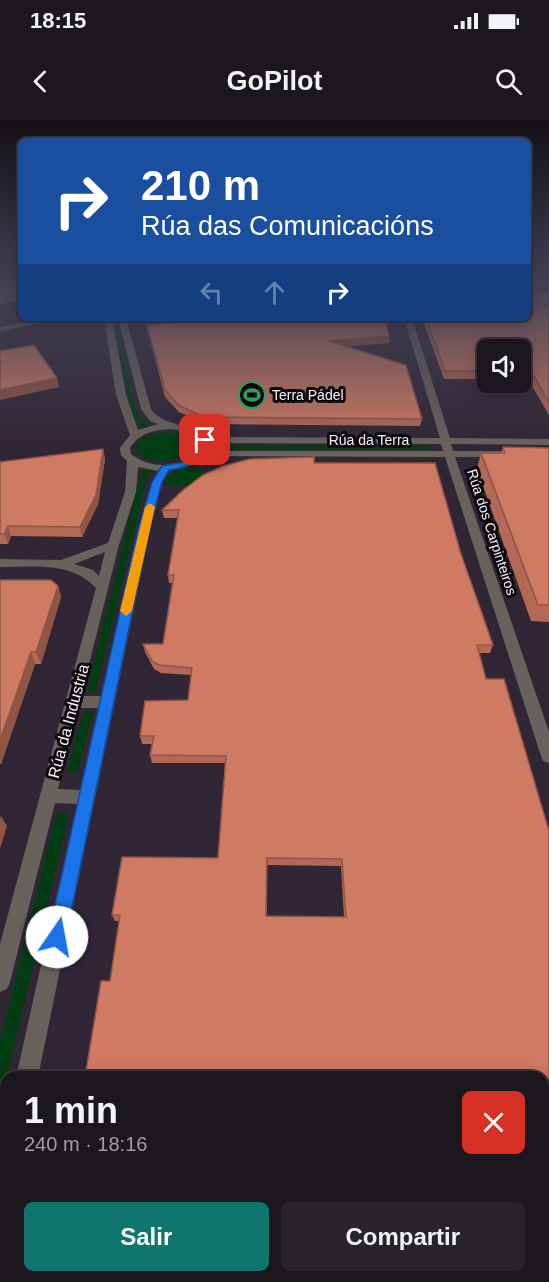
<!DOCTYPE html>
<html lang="es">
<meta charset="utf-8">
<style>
body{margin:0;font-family:Helvetica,sans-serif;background:#29232c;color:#f1f3f6;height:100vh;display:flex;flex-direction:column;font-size:22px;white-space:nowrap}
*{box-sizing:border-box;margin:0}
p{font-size:20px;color:#a09fa4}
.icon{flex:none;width:33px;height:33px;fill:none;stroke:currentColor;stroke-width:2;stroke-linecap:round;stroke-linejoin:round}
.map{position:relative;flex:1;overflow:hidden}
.details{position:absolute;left:0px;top:951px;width:549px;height:212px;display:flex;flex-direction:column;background:#1c161f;border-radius:18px 18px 0 0;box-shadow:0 3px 15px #0003,0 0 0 2px #3a353d}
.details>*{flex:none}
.hud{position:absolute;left:18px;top:18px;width:513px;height:183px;border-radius:9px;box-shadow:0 3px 15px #0003,0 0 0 2px #3a353d;background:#1a4fa0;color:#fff;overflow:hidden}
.controls{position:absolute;left:477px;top:219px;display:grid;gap:12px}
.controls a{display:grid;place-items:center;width:54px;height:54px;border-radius:9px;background:#1c161f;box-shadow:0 3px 15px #0003,0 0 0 2px #3a353d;font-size:30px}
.pin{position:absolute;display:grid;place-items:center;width:51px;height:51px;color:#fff;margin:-26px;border-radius:12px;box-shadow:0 3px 9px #0006}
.me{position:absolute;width:66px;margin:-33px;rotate:12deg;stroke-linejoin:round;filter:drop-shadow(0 0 4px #0008)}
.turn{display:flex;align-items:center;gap:21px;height:126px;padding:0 24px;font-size:27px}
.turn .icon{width:78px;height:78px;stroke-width:2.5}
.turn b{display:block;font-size:42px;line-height:51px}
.lanes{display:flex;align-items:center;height:57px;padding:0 24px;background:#0003;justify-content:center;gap:30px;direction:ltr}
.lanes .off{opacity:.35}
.round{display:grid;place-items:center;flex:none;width:63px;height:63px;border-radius:9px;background:#29232c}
.head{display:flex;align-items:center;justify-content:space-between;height:102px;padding:0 24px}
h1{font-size:36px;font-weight:600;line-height:45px}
.button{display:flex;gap:12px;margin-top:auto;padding:12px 24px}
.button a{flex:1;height:69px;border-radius:9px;background:#0f766e;color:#fff;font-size:24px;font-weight:600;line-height:69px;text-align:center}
.button a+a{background:#29232c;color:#f1f3f6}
.status{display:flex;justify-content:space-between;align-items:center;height:42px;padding:0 30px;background:#1c161f;direction:ltr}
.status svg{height:16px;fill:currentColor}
header{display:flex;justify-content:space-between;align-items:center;height:78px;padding:0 24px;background:#1c161f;font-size:27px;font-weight:600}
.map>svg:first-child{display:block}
.built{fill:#312636;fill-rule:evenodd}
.green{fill:#033d12}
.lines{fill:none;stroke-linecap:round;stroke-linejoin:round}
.minor{fill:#68625d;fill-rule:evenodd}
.wall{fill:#b26955;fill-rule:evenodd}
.shaded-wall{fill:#915545}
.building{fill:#cf7a63;stroke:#915545;stroke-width:1.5;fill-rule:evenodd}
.route{fill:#1a73e8;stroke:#114b97;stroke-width:1.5}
.slow{fill:#f59e0b}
.labels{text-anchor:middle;stroke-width:6;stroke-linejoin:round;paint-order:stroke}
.far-poi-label{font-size:14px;fill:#f6f1f9;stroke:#0d0a0e;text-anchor:start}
.far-street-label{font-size:14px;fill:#f6f1f9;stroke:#0d0a0e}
.street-label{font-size:16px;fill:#f6f1f9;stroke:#0d0a0e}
</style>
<div class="status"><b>18:15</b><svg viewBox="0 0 49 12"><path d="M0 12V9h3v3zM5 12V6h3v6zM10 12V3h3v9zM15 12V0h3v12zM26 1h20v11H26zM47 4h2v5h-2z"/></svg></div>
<header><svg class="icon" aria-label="back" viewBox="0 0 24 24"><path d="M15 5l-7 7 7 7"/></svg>GoPilot<svg class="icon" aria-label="search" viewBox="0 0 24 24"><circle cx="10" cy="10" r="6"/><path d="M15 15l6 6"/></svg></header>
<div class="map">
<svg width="549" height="1162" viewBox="0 0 549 1162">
<rect width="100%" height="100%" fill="#261e29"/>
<!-- built -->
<path class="built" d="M0,165H21V198H528V165H549V1162H0ZM488,230H520V262H488ZM6,957H543V1156H6Z"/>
<!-- green -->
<path class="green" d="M119,207L136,289L142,301L151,306L141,308L132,293L114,208Z
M167,312C224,319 161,360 136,331C135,315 155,313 167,312Z
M301,325L428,326L429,330H210L211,326Z
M193,345L210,355L189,366L164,365C167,352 180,349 193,345Z
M142,349L153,351L147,357L96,571H87Z
M83,591L93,592L77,653L67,652Z
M66,691L68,698L0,985V921L54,702L58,694Z
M543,1029H549V1129H543Z"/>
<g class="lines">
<!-- minor -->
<path class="minor" d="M49,198H66L0,211V207Z
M104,198H112L126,275L138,310L158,304L150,301L141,289L118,198H126L151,289C164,307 190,303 208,317L440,318L404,198H412L450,318L549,319V325L451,324L453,331H501L506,334L501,337H455L549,612V643L543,641L541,636L445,337L225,336L213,337L168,351L162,362L150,410L38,957H16L77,684L55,683L10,862L7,869L0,872V824L96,468C71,441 34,447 0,447V439L61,440L108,423L125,372L127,341L121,335L120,328L130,315L116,275ZM171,309C182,311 191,313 200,321L199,331C179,348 152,350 131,334L130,328C139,313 154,310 171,309ZM210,323L441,324L443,331H209ZM138,347L158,351L152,362L138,410L101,576H81L119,425L136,372ZM105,432L99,456L93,450L74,444ZM78,588H98L80,670L58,669Z
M6,1046V1096L0,1098V1048Z"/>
</g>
<!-- wall -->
<path class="wall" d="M545,165H549V172Z
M549,175V295L528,259H520V230H488V259H444L422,198H528Z
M147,205L389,216V223L346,226L422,299L420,306L205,304L179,292L165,277L148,212Z
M503,327L549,328V502L531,501L477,349L481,333H501Z
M103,329L105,339L98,384L82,417L11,416L8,424H0V342Z
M314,343L461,434L493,525L490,533H479L486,559L549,711V1029H543V957L110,861L119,801H115L112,795L218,738L225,643H152L150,635L152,624H142L140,616L188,580L191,555L161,553L154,549L145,532L143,524H163L172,463H169L168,455L178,398H164L162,390ZM267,745L341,746L344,797L267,796Z
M0,460L58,466L61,477L41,544H35L1,644H0Z"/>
<!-- shaded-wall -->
<path class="shaded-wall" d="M21,175V180L0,184V178Z
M389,216V223L329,228V221Z
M57,258L59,267L0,280V270Z
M103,329L105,339L98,384L82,417L80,407Z
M8,406L11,416L8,424L4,414Z
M58,466L61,477L41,544L36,532Z
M31,532L35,544L1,644L0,643V620Z
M1,696L7,706L0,729V698Z"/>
<!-- building -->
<path class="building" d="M0,165H21V175L0,178Z
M528,165H540L549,175V184H544L549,191V282L531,251H520V230H488V251H445L426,198H528Z
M225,198H385L389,216L329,221L406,245L422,299L204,297L178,285L165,270L147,205Z
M34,225L57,258L0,270V231Z
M503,327L549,328V485H538L481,333H505Z
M103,329L96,375L80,407L8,406L4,414H0V342Z
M314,337V343H435L461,434L493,525H477L486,559H504L549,711V1027H543V957H85L101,861H110L120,795H112L122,737L218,738L226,636L150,635L154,616H140L145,581L188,580L192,548L159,545L152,541L143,524H163L174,455H168L179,390H162L182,371L203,355L223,346L250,339ZM267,738L342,739L346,797L266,796Z
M0,460H51L58,466L36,532H31L0,620Z
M543,1128H549V1162H52L53,1156H543Z"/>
<!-- sky -->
<linearGradient id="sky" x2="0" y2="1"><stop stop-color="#151017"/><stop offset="0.5" stop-color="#414154"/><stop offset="1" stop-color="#414154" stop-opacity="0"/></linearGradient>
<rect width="549" height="328" fill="url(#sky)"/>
<!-- route -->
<path class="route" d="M205,317L210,320C208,344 190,347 169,350L162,362L149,410L66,817L63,823L57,826L51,823L48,817L138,410L152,362L162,346C181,342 199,343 200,320Z"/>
<!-- slow -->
<path class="slow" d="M150,383L155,387L132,491L126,496L120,491L145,387Z"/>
<!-- icons -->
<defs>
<symbol id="stadium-ring" viewBox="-11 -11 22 22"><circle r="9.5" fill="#0d0a0e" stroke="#2e9e5b" stroke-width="1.5"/><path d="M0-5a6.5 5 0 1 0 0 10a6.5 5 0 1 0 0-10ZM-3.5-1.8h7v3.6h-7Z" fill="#2e9e5b"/></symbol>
</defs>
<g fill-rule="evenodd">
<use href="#stadium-ring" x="237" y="260" width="30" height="30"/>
</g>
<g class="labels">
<!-- far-poi labels -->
<g class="far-poi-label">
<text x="272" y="280">Terra Pádel</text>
</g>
<!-- far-street labels -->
<g class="far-street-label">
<text x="369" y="325">Rúa da Terra</text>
<text transform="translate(492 412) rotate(72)" y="5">Rúa dos Carpinteiros</text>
</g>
<!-- street labels -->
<g class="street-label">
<text transform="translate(68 601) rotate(-75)" y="6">Rúa da Industria</text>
</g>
</g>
</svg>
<div class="controls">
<a><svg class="icon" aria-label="sound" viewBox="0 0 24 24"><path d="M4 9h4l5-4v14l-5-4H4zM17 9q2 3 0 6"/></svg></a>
</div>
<div class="pin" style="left:205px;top:320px;background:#d93025"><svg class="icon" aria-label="arrive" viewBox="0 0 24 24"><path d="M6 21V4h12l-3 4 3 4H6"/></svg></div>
<svg class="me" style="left:57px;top:817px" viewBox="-20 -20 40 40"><circle r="19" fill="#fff"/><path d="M0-13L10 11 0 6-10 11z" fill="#1a73e8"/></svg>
<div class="hud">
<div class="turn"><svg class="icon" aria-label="right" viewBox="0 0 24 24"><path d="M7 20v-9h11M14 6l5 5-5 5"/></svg><div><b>210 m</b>Rúa das Comunicacións</div></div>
<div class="lanes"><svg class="icon off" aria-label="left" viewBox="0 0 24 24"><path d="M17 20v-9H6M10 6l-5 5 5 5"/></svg><svg class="icon off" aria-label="ahead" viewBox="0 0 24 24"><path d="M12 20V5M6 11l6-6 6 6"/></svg><svg class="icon" aria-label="right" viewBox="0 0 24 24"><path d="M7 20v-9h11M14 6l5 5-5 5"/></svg></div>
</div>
<section class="details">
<div class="head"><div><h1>1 min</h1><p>240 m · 18:16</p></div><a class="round" style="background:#d93025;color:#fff"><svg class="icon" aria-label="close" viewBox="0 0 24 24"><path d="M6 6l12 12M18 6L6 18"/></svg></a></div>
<div class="button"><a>Salir</a><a>Compartir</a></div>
</section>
</div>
